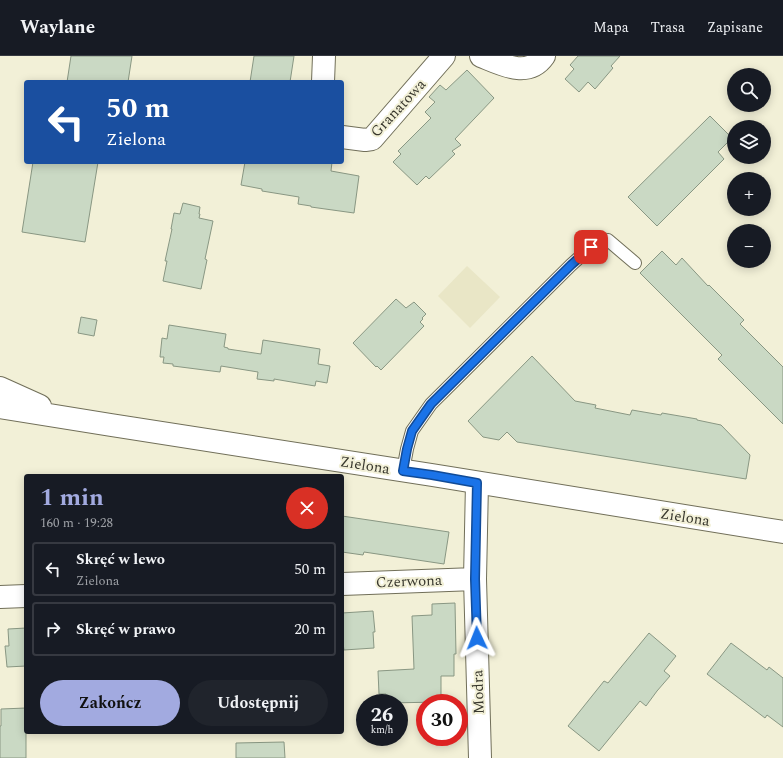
<!DOCTYPE html>
<html lang="pl">
<meta charset="utf-8">
<style>
body{margin:0;font-family:Spectral,serif;background:#20242c;color:#f1f3f6;height:100vh;display:flex;flex-direction:column;font-size:15px;white-space:nowrap}
*{box-sizing:border-box;margin:0}
p{font-size:13px;color:#9ea1a6}
.icon{flex:none;width:22px;height:22px;fill:none;stroke:currentColor;stroke-width:2;stroke-linecap:round;stroke-linejoin:round}
.map{position:relative;flex:1;overflow:hidden}
.details{position:absolute;left:24px;top:418px;width:320px;height:260px;display:flex;flex-direction:column;background:#171b24;border-radius:4px;box-shadow:0 2px 10px #0003}
.details>*{flex:none}
.top-card{position:absolute;left:24px;top:24px;width:320px;height:84px;border-radius:4px;box-shadow:0 2px 10px #0003;background:#1a4fa0;color:#fff;overflow:hidden}
.buttons{position:absolute;left:727px;top:12px;display:grid;gap:8px}
.buttons a{display:grid;place-items:center;width:44px;height:44px;border-radius:50%;background:#171b24;box-shadow:0 2px 10px #0003;font-size:20px}
.speed{position:absolute;left:356px;top:638px;display:flex;gap:8px;font-size:20px;font-weight:700;text-align:center}
.speed>*{display:grid;place-content:center;width:52px;height:52px;border-radius:50%;background:#171b24;box-shadow:0 2px 10px #0003;line-height:1}
.speed small{font-size:10px;font-weight:400}
.speed .limit{border:6px solid #d22;background:#fff;color:#111}
.pin{position:absolute;display:grid;place-items:center;width:34px;height:34px;color:#fff;margin:-17px;border-radius:8px;box-shadow:0 2px 6px #0006}
.me{position:absolute;width:44px;margin:-22px;rotate:358deg;stroke-linejoin:round;filter:drop-shadow(0 0 3px #0008)}
.turn{display:flex;align-items:center;gap:14px;height:84px;padding:0 16px;font-size:18px}
.turn .icon{width:52px;height:52px;stroke-width:2.5}
.turn b{display:block;font-size:28px;line-height:34px}
.round{display:grid;place-items:center;flex:none;width:42px;height:42px;border-radius:21px;background:#20242c}
.overview{display:flex;align-items:center;justify-content:space-between;height:68px;padding:0 16px}
h1{font-size:24px;font-weight:700;line-height:30px;color:#a2aae0}
.action{display:flex;gap:8px;margin-top:auto;padding:8px 16px}
.action a{flex:1;height:46px;border-radius:24px;background:#a2aae0;color:#111;font-size:16px;font-weight:700;line-height:46px;text-align:center}
.action a+a{background:#20242c;color:#f1f3f6}
ul{padding:0;list-style:none}
li{display:flex;align-items:center;gap:12px;height:54px;margin:0 8px 6px;padding:0 8px;border:2px solid #363941;border-radius:4px}
li div{flex:1}
li b{display:block;font-size:15px}
li em{font-style:normal}
header{display:flex;align-items:center;gap:24px;box-sizing:border-box;height:56px;padding:0 20px;background:#171b24;border-bottom:1px solid #363941}
header strong{font-size:19px}
nav{display:flex;gap:22px;margin-inline-start:auto;font-size:14px}
.map>svg:first-child{display:block}
.built{fill:#e9e6c6}
.building{fill:#cad9c4;stroke:#899783}
.lines{fill:none;stroke-linecap:round;stroke-linejoin:round}
.service-casing{stroke:#716f59;stroke-width:14}
.minor-casing{stroke:#716f59;stroke-width:24}
.tertiary-casing{stroke:#716f59;stroke-width:24}
.service{stroke:#fff;stroke-width:12}
.minor{stroke:#fff;stroke-width:22}
.tertiary{stroke:#fff;stroke-width:22}
.route-casing{stroke:#114b97;stroke-width:10}
.route{stroke:#1a73e8;stroke-width:7}
.labels{text-anchor:middle;stroke-width:4;stroke-linejoin:round;paint-order:stroke}
.street-label{font-size:15px;fill:#39382e;stroke:#f2f0d7}
</style>
<header>
<strong>Waylane</strong>
<nav><a>Mapa</a><a>Trasa</a><a>Zapisane</a></nav>
</header>
<div class="map">
<svg width="783" height="702" viewBox="0 0 783 702">
<rect width="100%" height="100%" fill="#f2f0d7"/>
<!-- built -->
<path class="built" d="M467,210L500,241L470,272L438,240Z"/>
<!-- building -->
<path class="building" d="M71,0H132L128,26H67Z
M254,0H294L290,26H250Z
M578,0H620L611,10L613,12L595,33L588,26L579,36L565,23L574,13L570,9Z
M467,14L494,42L455,83L461,89L452,95L455,98L429,123L426,120L417,129L393,106L401,98L398,95L431,62L425,56L435,46L429,41L440,29L446,34Z
M710,60L732,82L718,96L724,103L657,170L628,141Z
M33,106H98L85,186L22,176Z
M245,106H332L331,115L359,120L354,157L311,151V150L298,148L299,141L262,135V133L241,129Z
M183,147L200,151L199,158H200L199,162L213,165L205,203L207,204L201,233L163,225L167,205H165L172,173H171L174,157L180,158Z
M662,195L676,209L682,202L708,230L709,229L744,264L740,268L783,311V368L718,303L722,299L640,217Z
M396,243L406,252L414,246L426,258L422,262L423,263L420,266L424,270L381,314L377,310L376,311L353,287Z
M81,261L97,264L94,280L78,277Z
M169,269L226,278L224,291L228,292V293L261,298L263,284L320,293L318,308L330,310L327,327L316,325L315,330L274,323V325L257,323L258,316L221,310L220,316L173,310V308L163,307L164,301H160L162,282L167,283Z
M532,300L575,345L596,349L595,352L630,359L632,354L661,359L662,357L697,363V364L721,369L750,399L746,423L517,386L507,376L499,384L483,381L468,365Z
M342,460L449,476L444,508L364,496L363,499L342,496Z
M455,547L456,598H454V620H441V646L387,647L386,638H379L378,615L414,613L412,560L432,559V548Z
M373,555L375,576H373L374,592L344,594L342,581V557Z
M26,572V610L7,611L5,590H9L8,573Z
M649,577L676,600L664,615L670,620L657,635L646,650L640,645L599,695L568,670L604,625L608,627Z
M731,587L767,614L769,611L783,622V671L767,659L765,662L707,618Z
M26,652V702H0V670H1V653Z
M284,686L285,702H236V687Z"/>
<g class="lines">
<defs>
<path id="service" d="M403,415L407,393L412,375L431,348L571,209L591,191L608,184L635,207"/>
<path id="minor" d="M481,0C501,8 528,23 544,0
M323,26L324,0
M342,81L365,84L372,83L444,0
M477,427L475,523L480,702
M342,528L475,523
M0,541L26,540"/>
<path id="tertiary" d="M0,332L40,350
M0,351L111,369L432,419L783,476"/>
</defs>
<!-- service casing -->
<use href="#service" class="service-casing"/>
<!-- minor casing -->
<use href="#minor" class="minor-casing"/>
<!-- tertiary casing -->
<use href="#tertiary" class="tertiary-casing"/>
<!-- service -->
<use href="#service" class="service"/>
<!-- minor -->
<use href="#minor" class="minor"/>
<!-- tertiary -->
<use href="#tertiary" class="tertiary"/>
</g>
<g class="lines">
<defs>
<path id="route" d="M477,582L475,523L477,427L432,419L403,415L407,393L412,375L431,348L571,209L591,191"/>
</defs>
<!-- route casing -->
<use href="#route" class="route-casing"/>
<!-- route -->
<use href="#route" class="route"/>
</g>
<g class="labels">
<!-- street labels -->
<g class="street-label">
<text transform="translate(398 52) rotate(-47)" y="5">Granatowa</text>
<text transform="translate(365 409) rotate(9)" y="5">Zielona</text>
<text transform="translate(685 461) rotate(9)" y="5">Zielona</text>
<text transform="translate(409 525) rotate(-2)" y="5">Czerwona</text>
<text transform="translate(478 636) rotate(-92)" y="5">Modra</text>
</g>
</g>
</svg>
<div class="buttons">
<a><svg class="icon" aria-label="search" viewBox="0 0 24 24"><circle cx="10" cy="10" r="6"/><path d="M15 15l6 6"/></svg></a>
<a><svg class="icon" aria-label="layers" viewBox="0 0 24 24"><path d="M12 4l9 5-9 5-9-5zM3 14l9 5 9-5"/></svg></a>
<a>+</a>
<a>−</a>
</div>
<div class="speed"><div>26<small>km/h</small></div><div class="limit">30</div></div>
<div class="pin" style="left:591px;top:191px;background:#d93025"><svg class="icon" aria-label="arrive" viewBox="0 0 24 24"><path d="M6 21V4h12l-3 4 3 4H6"/></svg></div>
<svg class="me" style="left:477px;top:582px" viewBox="-20 -20 40 40"><path d="M0-17L14 15 0 8-14 15z" fill="#1a73e8" stroke="#fff" stroke-width="4"/></svg>
<div class="top-card">
<div class="turn"><svg class="icon" aria-label="left" viewBox="0 0 24 24"><path d="M17 20v-9H6M10 6l-5 5 5 5"/></svg><div><b>50 m</b>Zielona</div></div>
</div>
<section class="details">
<div class="overview"><div><h1>1 min</h1><p>160 m · 19:28</p></div><a class="round" style="background:#d93025;color:#fff"><svg class="icon" aria-label="close" viewBox="0 0 24 24"><path d="M6 6l12 12M18 6L6 18"/></svg></a></div>
<ul>
<li><svg class="icon" aria-label="left" viewBox="0 0 24 24"><path d="M17 20v-9H6M10 6l-5 5 5 5"/></svg><div><b>Skręć w lewo</b><p>Zielona</p></div><em>50 m</em></li>
<li><svg class="icon" aria-label="right" viewBox="0 0 24 24"><path d="M7 20v-9h11M14 6l5 5-5 5"/></svg><div><b>Skręć w prawo</b></div><em>20 m</em></li>
</ul>
<div class="action"><a>Zakończ</a><a>Udostępnij</a></div>
</section>
</div>
